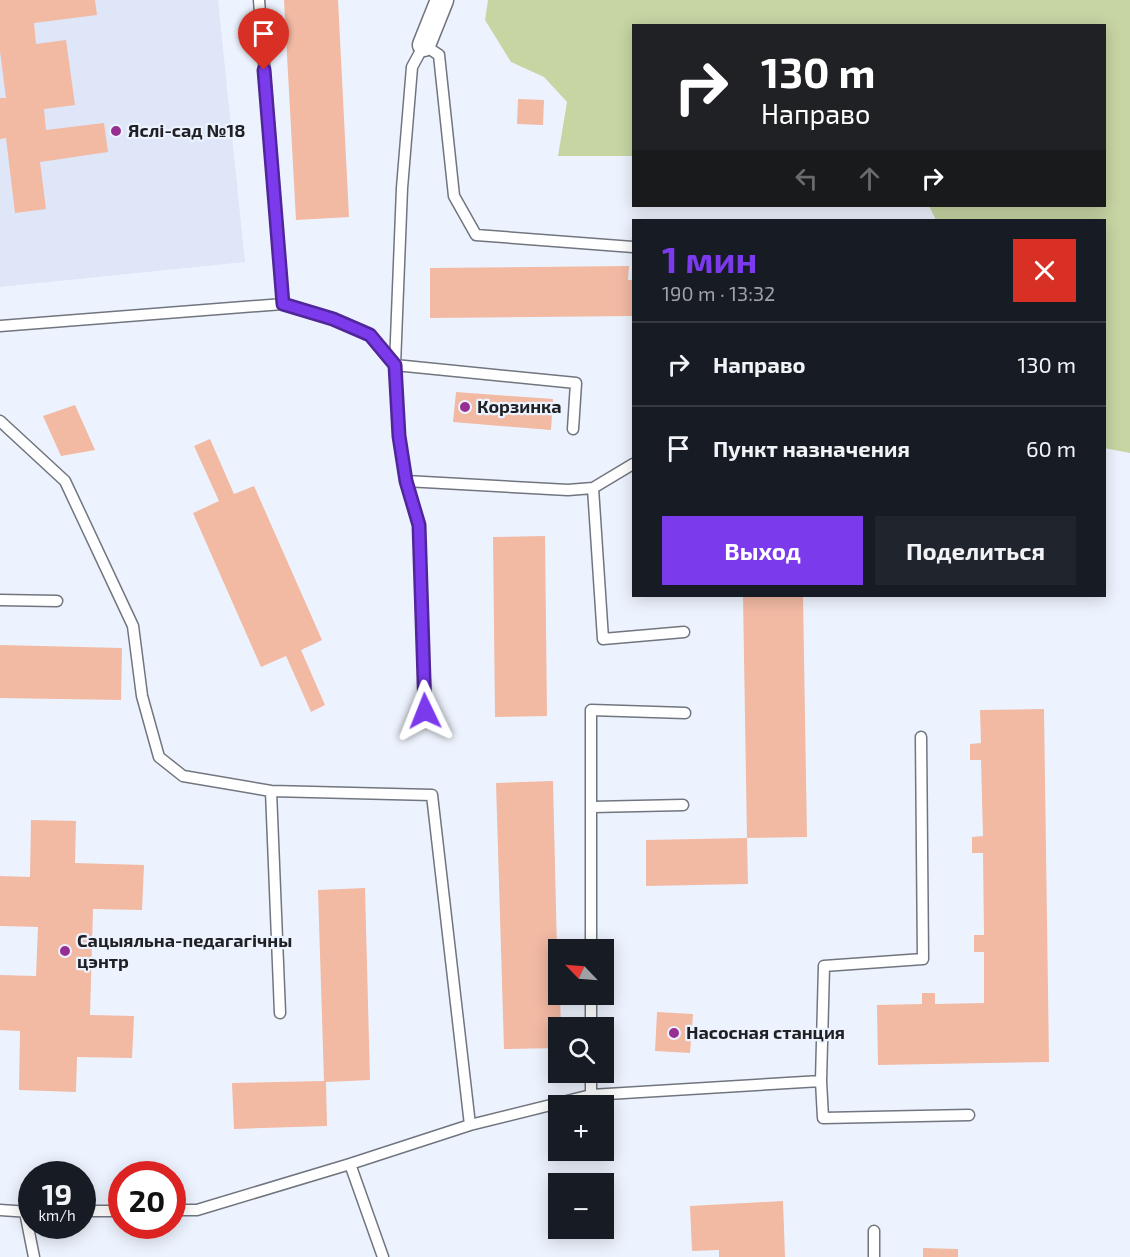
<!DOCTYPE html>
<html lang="ru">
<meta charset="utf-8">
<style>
body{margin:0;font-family:"Exo 2",sans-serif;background:#20242c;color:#f1f3f6;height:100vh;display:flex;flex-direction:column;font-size:22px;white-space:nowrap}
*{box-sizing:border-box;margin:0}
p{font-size:20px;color:#9ea1a6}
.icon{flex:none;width:33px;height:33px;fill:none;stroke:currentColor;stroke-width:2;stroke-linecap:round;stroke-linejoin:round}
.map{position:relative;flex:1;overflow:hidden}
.details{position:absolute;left:632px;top:219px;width:474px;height:378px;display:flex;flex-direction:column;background:#171b24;border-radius:0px;box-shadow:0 3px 15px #0003}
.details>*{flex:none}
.top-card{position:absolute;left:632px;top:24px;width:474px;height:183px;border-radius:0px;box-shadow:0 3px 15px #0003;background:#202124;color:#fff;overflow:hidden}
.needle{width:39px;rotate:295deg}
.controls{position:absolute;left:548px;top:939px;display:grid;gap:12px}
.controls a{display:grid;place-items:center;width:66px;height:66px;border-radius:0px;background:#171b24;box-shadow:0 3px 15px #0003;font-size:30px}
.speed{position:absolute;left:18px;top:1161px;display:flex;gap:12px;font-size:30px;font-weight:700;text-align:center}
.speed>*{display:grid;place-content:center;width:78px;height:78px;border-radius:50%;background:#171b24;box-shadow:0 3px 15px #0003;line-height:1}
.speed small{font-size:15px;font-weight:400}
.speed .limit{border:9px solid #d22;background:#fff;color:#111}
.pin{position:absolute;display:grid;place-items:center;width:51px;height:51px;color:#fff;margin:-62px -26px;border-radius:50% 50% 50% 0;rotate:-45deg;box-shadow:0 0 6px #0007}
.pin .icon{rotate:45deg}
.me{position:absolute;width:66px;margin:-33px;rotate:358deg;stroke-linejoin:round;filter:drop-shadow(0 0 4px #0008)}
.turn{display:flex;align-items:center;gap:21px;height:126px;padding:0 30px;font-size:27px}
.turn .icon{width:78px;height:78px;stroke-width:2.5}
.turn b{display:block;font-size:42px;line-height:51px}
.lanes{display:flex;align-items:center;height:57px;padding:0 30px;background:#0003;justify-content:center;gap:30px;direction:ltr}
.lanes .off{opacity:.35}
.round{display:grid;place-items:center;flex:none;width:63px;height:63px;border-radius:0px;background:#20242c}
.headline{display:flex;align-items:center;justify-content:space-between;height:102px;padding:0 30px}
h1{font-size:36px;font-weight:700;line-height:45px;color:#7c3aed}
.action{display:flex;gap:12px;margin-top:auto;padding:12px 30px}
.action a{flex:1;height:69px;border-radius:0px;background:#7c3aed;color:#fff;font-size:24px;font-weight:700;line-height:69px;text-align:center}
.action a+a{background:#20242c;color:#f1f3f6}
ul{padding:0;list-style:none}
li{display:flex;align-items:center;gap:18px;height:84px;padding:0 30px;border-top:2px solid #363941}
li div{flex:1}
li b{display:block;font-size:22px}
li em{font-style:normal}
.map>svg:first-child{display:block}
.built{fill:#dee6f8}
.green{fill:#c7d5a3}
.building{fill:#f2b9a3}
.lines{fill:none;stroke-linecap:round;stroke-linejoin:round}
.lane-casing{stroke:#70757e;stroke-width:13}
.street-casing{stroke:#70757e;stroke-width:25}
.lane{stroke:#fff;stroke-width:10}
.street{stroke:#fff;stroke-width:22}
.route-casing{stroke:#51269a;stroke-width:15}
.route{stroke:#7c3aed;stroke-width:10}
.poi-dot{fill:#972f93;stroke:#edf3fe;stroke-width:2}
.labels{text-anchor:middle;stroke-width:4.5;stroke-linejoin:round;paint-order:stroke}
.poi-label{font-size:18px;font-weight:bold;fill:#202125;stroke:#edf3fe;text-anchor:start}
</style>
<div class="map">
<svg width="1130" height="1257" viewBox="0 0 1130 1257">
<rect width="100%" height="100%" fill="#edf3fe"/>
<!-- built -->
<path class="built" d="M0,0H218L245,262L0,287Z"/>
<!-- green -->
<path class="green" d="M488,0H1130V453L1104,448V220H936L929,206H1104V26H633V156H558L567,102L544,77L511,62L485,20Z"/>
<!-- building -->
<path class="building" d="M0,0H95L97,15L34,23L36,44L66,40L75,105L44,109L46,130L104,123L108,152L40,162L46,209L15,213L6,138L0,139V98H6L0,51Z
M284,0H338L349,217L296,220Z
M518,99L544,100L543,125L517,124Z
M629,266L628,280H633V316L430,318V268Z
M456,392L553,399L551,430L453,422Z
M75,405L95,450L61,456L43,416Z
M210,439L234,494L254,486L322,640L301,650L325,705L311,712L286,656L261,667L193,513L219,501L194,446Z
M545,536L547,716L495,717L493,537Z
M743,596H803L807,837L747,838L748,884L646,886V840L747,838Z
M0,645L122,648L121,700L0,698Z
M1044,709L1049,1062L878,1065L877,1005L922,1004V993H935V1004L984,1003V952H974V935H984L983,853H972V837L983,836L981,760H970V744L981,743L980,710Z
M553,781L558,994H560L561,1028H558V1048L504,1049L496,783Z
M31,820L76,821L75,863L144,865L142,910L93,909L90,1015L134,1016L132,1058L77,1057L76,1092L19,1090L20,1031L0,1030V975L36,976L38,927L0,926V876L30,877Z
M365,888L370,1080L326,1082L327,1126L234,1129L232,1083L324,1081L318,890Z
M657,1012L693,1014L690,1053L655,1051Z
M783,1201L785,1257H719V1250L692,1251L690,1206Z
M923,1248L958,1249V1257H923Z"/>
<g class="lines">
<defs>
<path id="lane" d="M259,0L283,304
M633,247L476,235L454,196L439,55L424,45L412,67L402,188L395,365L399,436L406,481L568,490L593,488L633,464
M0,326L283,304L333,319L370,335L395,365L576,383L573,429
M0,421L65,481L133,626L142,696L159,757L183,776L271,791L432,795L470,1125
M406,481L419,525L425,711
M593,488L603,639L684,632
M0,600L57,601
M921,737L923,959L824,966L821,1081L823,1118L969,1115
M271,791L280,1013
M592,807L683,805
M591,950V710L685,713
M591,1028V994
M591,1095V1072
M350,1164L383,1257
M0,1210L30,1212
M172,1210H197L350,1164L470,1125L591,1095L821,1081
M82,1211H122
M25,1212L34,1257
M874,1231V1257"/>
<path id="street" d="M424,45L442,0"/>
</defs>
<!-- lane casing -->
<use href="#lane" class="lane-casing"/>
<!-- street casing -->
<use href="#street" class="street-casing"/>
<!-- lane -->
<use href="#lane" class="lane"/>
<!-- street -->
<use href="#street" class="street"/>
</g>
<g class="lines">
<defs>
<path id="route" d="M264,70L283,304L333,319L370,335L395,365L399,436L406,481L419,525L425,711"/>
</defs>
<!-- route casing -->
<use href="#route" class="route-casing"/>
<!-- route -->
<use href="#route" class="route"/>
</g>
<!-- markers -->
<g class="poi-dot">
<circle cx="116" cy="131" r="6"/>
<circle cx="465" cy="407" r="6"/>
<circle cx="65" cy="951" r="6"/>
<circle cx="674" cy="1033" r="6"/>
</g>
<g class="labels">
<!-- poi labels -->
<g class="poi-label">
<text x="128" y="137">Яслі-сад №18</text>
<text x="477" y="413">Корзинка</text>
<text x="77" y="947">Сацыяльна-педагагічны<tspan x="77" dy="21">цэнтр</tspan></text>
<text x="686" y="1039">Насосная станция</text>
</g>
</g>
</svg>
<div class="controls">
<a><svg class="needle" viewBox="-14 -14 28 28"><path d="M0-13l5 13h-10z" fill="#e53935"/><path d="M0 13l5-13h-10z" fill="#9ea1a6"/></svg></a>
<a><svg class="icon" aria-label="search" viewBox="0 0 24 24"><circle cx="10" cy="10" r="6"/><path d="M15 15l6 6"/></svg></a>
<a>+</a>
<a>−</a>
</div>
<div class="speed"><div>19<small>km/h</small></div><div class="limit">20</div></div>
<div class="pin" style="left:264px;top:70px;background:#d93025"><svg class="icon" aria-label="arrive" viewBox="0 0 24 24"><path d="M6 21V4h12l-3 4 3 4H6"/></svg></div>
<svg class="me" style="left:425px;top:711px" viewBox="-20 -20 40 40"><path d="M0-17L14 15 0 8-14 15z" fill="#7c3aed" stroke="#fff" stroke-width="4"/></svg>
<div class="top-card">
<div class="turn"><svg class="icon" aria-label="right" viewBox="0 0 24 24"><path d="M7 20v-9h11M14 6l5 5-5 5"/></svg><div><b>130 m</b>Направо</div></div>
<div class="lanes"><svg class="icon off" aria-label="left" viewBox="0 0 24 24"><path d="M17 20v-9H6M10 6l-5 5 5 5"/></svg><svg class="icon off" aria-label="ahead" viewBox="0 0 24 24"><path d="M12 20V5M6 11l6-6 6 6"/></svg><svg class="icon" aria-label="right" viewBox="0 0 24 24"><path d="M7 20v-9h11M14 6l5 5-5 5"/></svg></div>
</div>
<section class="details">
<div class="headline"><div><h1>1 мин</h1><p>190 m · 13:32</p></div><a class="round" style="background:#d93025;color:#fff"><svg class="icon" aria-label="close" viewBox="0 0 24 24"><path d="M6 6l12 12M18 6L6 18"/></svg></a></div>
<ul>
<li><svg class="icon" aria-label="right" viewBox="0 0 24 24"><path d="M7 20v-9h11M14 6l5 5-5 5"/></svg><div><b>Направо</b></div><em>130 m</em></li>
<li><svg class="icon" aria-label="arrive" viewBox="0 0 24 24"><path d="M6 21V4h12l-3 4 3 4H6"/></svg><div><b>Пункт назначения</b></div><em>60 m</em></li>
</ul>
<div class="action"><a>Выход</a><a>Поделиться</a></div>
</section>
</div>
